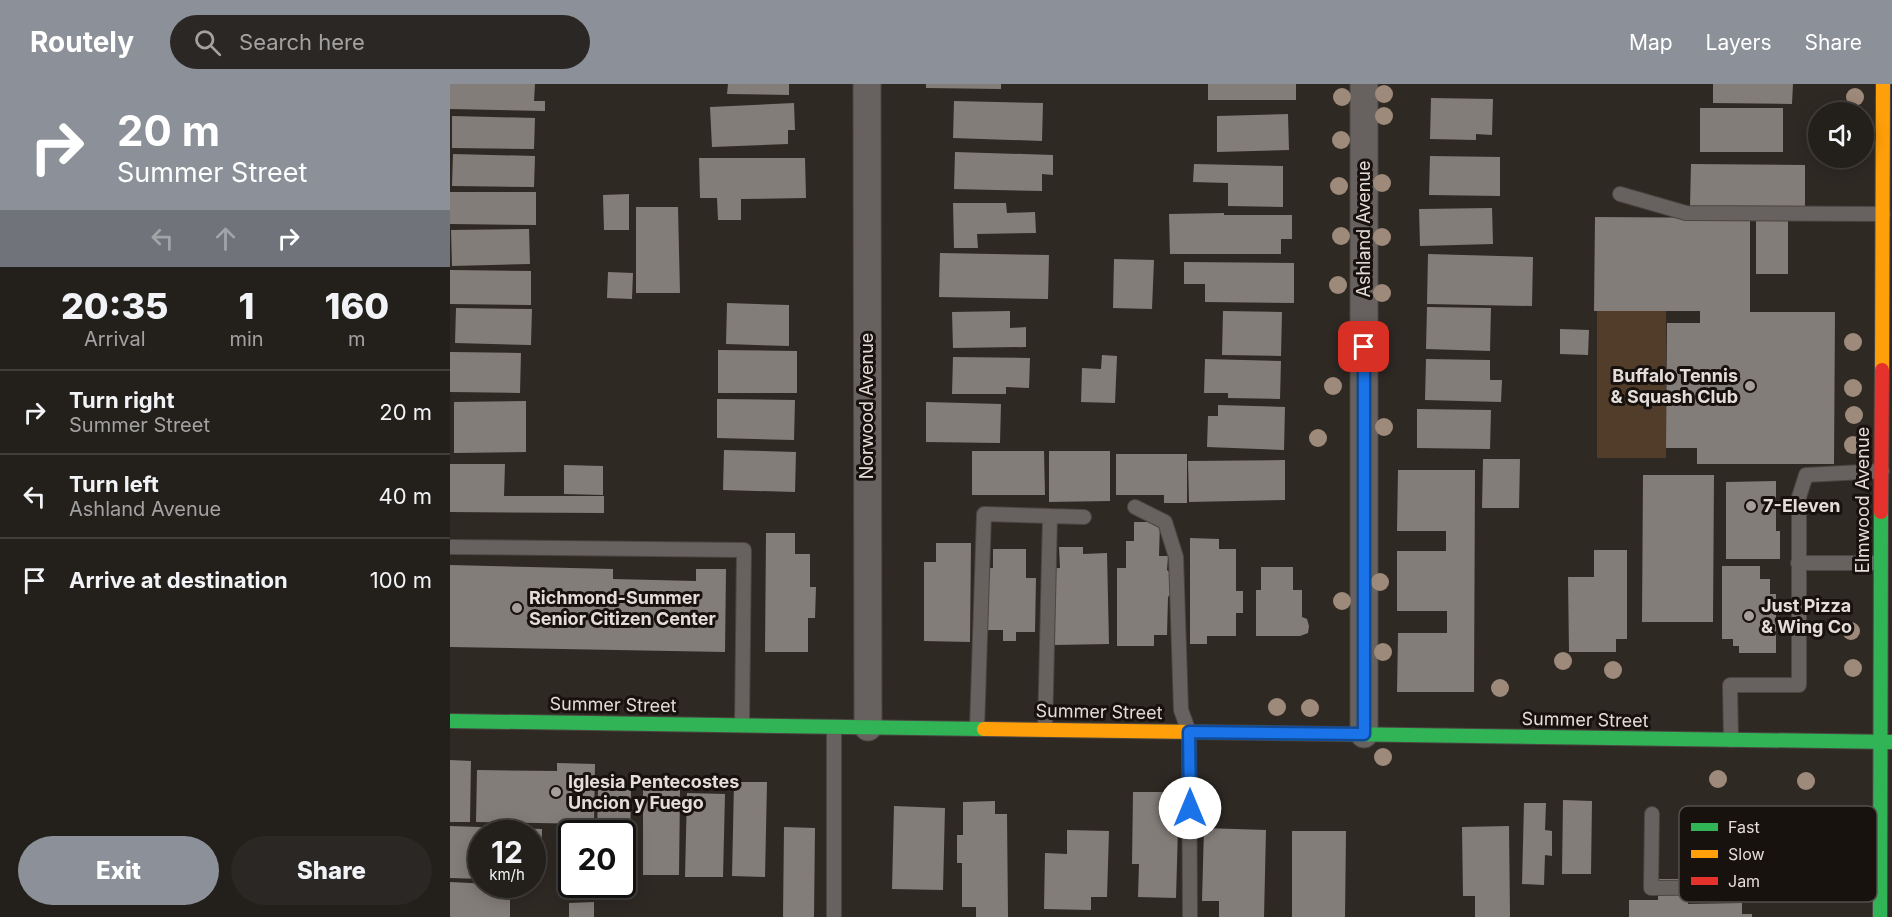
<!DOCTYPE html>
<style>
body{margin:0;font-family:Inter,sans-serif;background:#2b2724;color:#f1f3f6;height:100vh;display:flex;flex-direction:column;font-size:22px;white-space:nowrap}
*{box-sizing:border-box;margin:0}
p{font-size:20px;color:#a3a2a3}
.icon{flex:none;width:33px;height:33px;fill:none;stroke:currentColor;stroke-width:2;stroke-linecap:round;stroke-linejoin:round}
.map{position:relative;flex:1;overflow:hidden}
.sheet{display:flex;flex-direction:column;background:#231f1b;width:450px}
.sheet>*{flex:none}
.hud{background:#8c9099;color:#fff;overflow:hidden}
.buttons{position:absolute;left:1358px;top:18px;display:grid;gap:12px}
.buttons a{display:grid;place-items:center;width:66px;height:66px;border-radius:50%;background:#231f1b;box-shadow:0 3px 15px #0003,0 0 0 2px #403d3a;font-size:30px}
.speed{position:absolute;left:18px;top:736px;display:flex;gap:12px;font-size:30px;font-weight:700;text-align:center}
.speed>*{display:grid;place-content:center;width:78px;height:78px;border-radius:50%;background:#231f1b;box-shadow:0 3px 15px #0003,0 0 0 2px #403d3a;line-height:1}
.speed small{font-size:15px;font-weight:400}
.speed .limit{border:3px solid #111;border-radius:9px;background:#fff;color:#111}
.pin{position:absolute;display:grid;place-items:center;width:51px;height:51px;color:#fff;margin:-26px;border-radius:12px;box-shadow:0 3px 9px #0006}
.me{position:absolute;width:66px;margin:-33px;rotate:0deg;stroke-linejoin:round;filter:drop-shadow(0 0 4px #0008)}
.turn{display:flex;align-items:center;gap:21px;height:126px;padding:0 18px;font-size:27px}
.turn .icon{width:78px;height:78px;stroke-width:2.5}
.turn b{display:block;font-size:42px;line-height:51px}
.lanes{display:flex;align-items:center;height:57px;padding:0 18px;background:#0003;justify-content:center;gap:30px;direction:ltr}
.lanes .off{opacity:.35}
.eta{display:flex;justify-content:space-evenly;align-items:center;height:102px;text-align:center}
.eta b{font-size:36px;font-weight:800;line-height:42px}
.button{display:flex;gap:12px;margin-top:auto;padding:12px 18px}
.button a{flex:1;height:69px;border-radius:36px;background:#8c9099;color:#fff;font-size:24px;font-weight:800;line-height:69px;text-align:center}
.button a+a{background:#2b2724;color:#f1f3f6}
ul{padding:0;list-style:none}
li{display:flex;align-items:center;gap:18px;height:84px;padding:0 18px;border-top:2px solid #403d3a}
li div{flex:1}
li b{display:block;font-size:22px}
li em{font-style:normal}
header{display:flex;align-items:center;gap:36px;box-sizing:border-box;height:84px;padding:0 30px;background:#8c9099;color:#fff}
header strong{font-size:28px}
nav{display:flex;gap:33px;margin-inline-start:auto;font-size:21px}
.search{width:420px;height:54px;background:#2b2724;display:flex;align-items:center;gap:15px;box-sizing:border-box;padding:0 21px;border-radius:33px;color:#a3a2a3;font-size:22px}
main{display:flex;flex:1;min-height:0}
.map>svg:first-child{display:block}
.green{fill:#523c2a}
.building{fill:#837d79}
.lines{fill:none;stroke-linecap:round;stroke-linejoin:round}
.lane-casing{stroke:#4c4642;stroke-width:16}
.street-casing{stroke:#4c4642;stroke-width:29}
.fast-casing{stroke:#4c4642;stroke-width:16}
.slow-casing{stroke:#4c4642;stroke-width:16}
.jam-casing{stroke:#4c4642;stroke-width:16}
.lane{stroke:#67625f;stroke-width:14}
.street{stroke:#67625f;stroke-width:27}
.fast{stroke:#30b455;stroke-width:14}
.slow{stroke:#ff9f0a;stroke-width:14}
.jam{stroke:#e5322d;stroke-width:14}
.tree{fill:#9e8a7a}
.route-casing{stroke:#114b97;stroke-width:15}
.route{stroke:#1a73e8;stroke-width:10}
.poi-dot{fill:#a59e99;stroke:#17120e;stroke-width:2}
.labels{text-anchor:middle;stroke-width:6;stroke-linejoin:round;paint-order:stroke}
.street-label{font-size:18px;fill:#e5ddd8;stroke:#17120e}
.poi-label{font-size:18px;font-weight:bold;fill:#e5ddd8;stroke:#17120e;text-anchor:start}
.key{fill:#17120e;stroke:#554f4b;stroke-width:1.5}
.key-label{font-size:16px;fill:#e5ddd8}
</style>
<header>
<strong>Routely</strong>
<div class="search"><svg class="icon" aria-label="search" viewBox="0 0 24 24"><circle cx="10" cy="10" r="6"/><path d="M15 15l6 6"/></svg>Search here</div>
<nav><a>Map</a><a>Layers</a><a>Share</a></nav>
</header>
<main>
<section class="sheet">
<div class="hud">
<div class="turn"><svg class="icon" aria-label="right" viewBox="0 0 24 24"><path d="M7 20v-9h11M14 6l5 5-5 5"/></svg><div><b>20 m</b>Summer Street</div></div>
<div class="lanes"><svg class="icon off" aria-label="left" viewBox="0 0 24 24"><path d="M17 20v-9H6M10 6l-5 5 5 5"/></svg><svg class="icon off" aria-label="ahead" viewBox="0 0 24 24"><path d="M12 20V5M6 11l6-6 6 6"/></svg><svg class="icon" aria-label="right" viewBox="0 0 24 24"><path d="M7 20v-9h11M14 6l5 5-5 5"/></svg></div>
</div>
<div class="eta">
<div><b>20:35</b><p>Arrival</p></div>
<div><b>1</b><p>min</p></div>
<div><b>160</b><p>m</p></div>
</div>
<ul>
<li><svg class="icon" aria-label="right" viewBox="0 0 24 24"><path d="M7 20v-9h11M14 6l5 5-5 5"/></svg><div><b>Turn right</b><p>Summer Street</p></div><em>20 m</em></li>
<li><svg class="icon" aria-label="left" viewBox="0 0 24 24"><path d="M17 20v-9H6M10 6l-5 5 5 5"/></svg><div><b>Turn left</b><p>Ashland Avenue</p></div><em>40 m</em></li>
<li><svg class="icon" aria-label="arrive" viewBox="0 0 24 24"><path d="M6 21V4h12l-3 4 3 4H6"/></svg><div><b>Arrive at destination</b></div><em>100 m</em></li>
</ul>
<div class="button"><a>Exit</a><a>Share</a></div>
</section>
<div class="map">
<svg width="1442" height="833" viewBox="0 0 1442 833">
<rect width="100%" height="100%" fill="#2f2924"/>
<!-- green -->
<path class="green" d="M1147,227H1216V374H1147Z"/>
<!-- building -->
<path class="building" d="M0,0H85L84,17H95V27L0,25Z
M278,0H339V11L277,10Z
M476,0H551V5L476,4Z
M758,0H846V16H758Z
M1263,0H1343L1342,20L1263,19Z
M981,14L1043,15L1042,51L1026,50V56L980,55Z
M504,17L593,19L592,57L503,54Z
M344,19L345,46H338V60L262,63L260,23Z
M1250,24H1333V68H1250Z
M838,30L839,66L767,68V32Z
M2,32L85,34L84,65L2,64Z
M505,68L603,71V91L592,90V107L504,105Z
M3,70L85,72L84,103L2,102Z
M980,72L1050,73V112L979,111Z
M249,74H355L356,114L291,115V136H268L267,114H250Z
M744,80L833,82V123L778,122V99L743,98Z
M1241,80L1355,81V124L1240,123Z
M0,108H86V141L0,140Z
M179,110V146H154L153,111Z
M503,119H556L557,129L585,128L586,149L527,150L528,164H504Z
M186,123H228L230,209H186Z
M1042,124L1043,160L970,162L969,125Z
M774,129V131H842V155H831V170H720L719,130Z
M1145,133L1300,134V228H1385L1384,380H1247V364H1216L1217,239H1250V227H1144Z
M1306,135H1338V190H1306Z
M79,145L80,180L2,182L1,146Z
M490,169L599,171L598,215L489,213Z
M978,170L1083,173L1082,222L977,220Z
M664,175L704,176L702,225L663,224Z
M734,178L844,179V219L755,218V200H734Z
M0,186L81,187V221L0,220Z
M158,188L183,189L182,215L157,214Z
M277,219L339,221V262L276,260Z
M977,223L1041,224L1040,267L976,265Z
M6,224L82,225L81,261L5,259Z
M560,227V244L576,243V263L503,264L502,228Z
M773,227L832,228L831,272L772,271Z
M1110,245L1139,246L1138,271L1110,270Z
M268,266L347,267V309H268Z
M0,268L71,269L70,309L0,308Z
M652,271L667,272L665,319L631,318L632,284L651,285Z
M503,273L580,274L579,304L556,303V310H502Z
M755,275L831,277L830,315L778,314V309H754Z
M976,275L1040,276V296H1052L1051,318L975,316Z
M267,315L345,316L344,356L267,354Z
M76,317V368L4,369V318Z
M476,318L551,320L550,359L476,358Z
M768,321L835,323L834,366L757,363L758,332H768Z
M967,325L1041,326L1040,365L967,364Z
M274,366L346,368L345,408L273,406Z
M522,367H594L595,411H522Z
M599,367H660V417L599,418Z
M666,370H737V419H714V411H666Z
M1033,375H1070L1069,424H1032Z
M835,376V416L739,418L738,377Z
M0,380H55L54,412H154V429L0,428Z
M114,381L153,382V411L114,410Z
M948,386H1025L1024,608H947L948,549H997V527H947V467H996V447H947Z
M1193,391H1264L1263,538H1192Z
M1326,397V447H1330V475H1276V398Z
M684,438H710L709,472H718L717,486L725,493V505L718,513L717,551H704V562H667V484H676V457H684Z
M316,449H345V470H360V503H366L365,534H358V568H315Z
M740,454L769,455V465H786V507H793V529H786V552H757V560H740Z
M486,459H521L520,558L474,557V478H486Z
M609,463H633V470L657,469L659,560L604,561L603,484H610Z
M543,465H576V494H586L585,548H566V557H553V546H534V484H543Z
M1144,466H1177V555H1166V568H1119L1118,493H1144Z
M0,481L163,485V495L246,497V485H276L275,568L0,563Z
M1272,482H1310V495H1320V510H1326V569H1289V562H1283V555H1272Z
M811,483H843V506H852V533L857,535L859,542L858,549L850,552H806V506H811Z
M0,676L21,677L20,738H0Z
M107,679L145,680L144,740L26,738L27,686L107,687Z
M284,698H317L315,793L282,792Z
M148,705L181,706L180,762H172V750H147Z
M193,705L230,706L229,791H193Z
M683,708H729L726,814L688,813L689,780H682Z
M237,709L275,710L273,793H235Z
M1113,716L1142,717L1141,790H1112Z
M545,717V730H557L558,833H526V823H512V779H507V751H513V718Z
M1074,719H1096L1095,746L1102,747V772L1095,771L1094,801L1072,800Z
M444,722L495,724L493,806L442,805Z
M0,742L92,745L91,797H82V750H32V795L0,794Z
M1059,742L1060,833H1025V812H1013L1012,743Z
M334,743L365,744L364,833H333Z
M754,744L816,746L814,833H769V817H752Z
M617,746L659,747L657,813H641V826L594,825L595,769L617,770Z
M842,747H896L895,833H842Z
M1208,795H1238V820L1292,819V830H1302V833H1179V816H1208Z
M0,798L60,801V833H0Z
M144,818V833H119V819Z"/>
<g class="lines">
<defs>
<path id="lane" d="M1170,110L1236,129L1433,130
M685,423L715,438L726,473L731,626L739,648L740,833
M600,432L634,433
M0,463L294,466L292,641
M1348,479H1431
M384,643V833
M527,645L534,430L600,432L595,646
M1281,656L1280,601H1349V413L1356,391L1432,387
M1202,730L1201,804L1342,803"/>
<path id="street" d="M417,0L418,643
M914,650V0"/>
<path id="fast" d="M0,637L534,645
M747,648L1442,658
M1430,833L1431,428"/>
<path id="slow" d="M1432,286L1433,0
M534,645L747,648"/>
<path id="jam" d="M1431,428L1432,286"/>
</defs>
<!-- lane casing -->
<use href="#lane" class="lane-casing"/>
<!-- street casing -->
<use href="#street" class="street-casing"/>
<!-- fast casing -->
<use href="#fast" class="fast-casing"/>
<!-- slow casing -->
<use href="#slow" class="slow-casing"/>
<!-- jam casing -->
<use href="#jam" class="jam-casing"/>
<!-- lane -->
<use href="#lane" class="lane"/>
<!-- street -->
<use href="#street" class="street"/>
<!-- fast -->
<use href="#fast" class="fast"/>
<!-- slow -->
<use href="#slow" class="slow"/>
<!-- jam -->
<use href="#jam" class="jam"/>
</g>
<!-- trees -->
<g class="tree">
<circle cx="934" cy="10" r="9"/>
<circle cx="892" cy="13" r="9"/>
<circle cx="1405" cy="13" r="9"/>
<circle cx="934" cy="32" r="9"/>
<circle cx="891" cy="56" r="9"/>
<circle cx="932" cy="99" r="9"/>
<circle cx="889" cy="102" r="9"/>
<circle cx="891" cy="152" r="9"/>
<circle cx="932" cy="153" r="9"/>
<circle cx="888" cy="201" r="9"/>
<circle cx="932" cy="209" r="9"/>
<circle cx="930" cy="257" r="9"/>
<circle cx="1403" cy="258" r="9"/>
<circle cx="883" cy="302" r="9"/>
<circle cx="1403" cy="304" r="9"/>
<circle cx="1404" cy="331" r="9"/>
<circle cx="934" cy="343" r="9"/>
<circle cx="868" cy="354" r="9"/>
<circle cx="1403" cy="361" r="9"/>
<circle cx="930" cy="498" r="9"/>
<circle cx="892" cy="517" r="9"/>
<circle cx="1401" cy="547" r="9"/>
<circle cx="933" cy="568" r="9"/>
<circle cx="1113" cy="577" r="9"/>
<circle cx="1403" cy="584" r="9"/>
<circle cx="1163" cy="586" r="9"/>
<circle cx="1050" cy="604" r="9"/>
<circle cx="827" cy="623" r="9"/>
<circle cx="860" cy="624" r="9"/>
<circle cx="933" cy="673" r="9"/>
<circle cx="1268" cy="695" r="9"/>
<circle cx="1356" cy="697" r="9"/>
</g>
<g class="lines">
<defs>
<path id="route" d="M740,724L739,648L914,650V263"/>
</defs>
<!-- route casing -->
<use href="#route" class="route-casing"/>
<!-- route -->
<use href="#route" class="route"/>
</g>
<!-- markers -->
<g class="poi-dot">
<circle cx="1300" cy="302" r="6"/>
<circle cx="1301" cy="422" r="6"/>
<circle cx="67" cy="524" r="6"/>
<circle cx="1299" cy="532" r="6"/>
<circle cx="106" cy="708" r="6"/>
</g>
<g class="labels">
<!-- street labels -->
<g class="street-label">
<text transform="translate(914 145) rotate(-90)" y="6">Ashland Avenue</text>
<text transform="translate(417 322) rotate(-90)" y="6">Norwood Avenue</text>
<text transform="translate(1413 416) rotate(-90)" y="6">Elmwood Avenue</text>
<text transform="translate(163 621) rotate(1)" y="6">Summer Street</text>
<text transform="translate(649 628) rotate(1)" y="6">Summer Street</text>
<text transform="translate(1135 636) rotate(1)" y="6">Summer Street</text>
</g>
<!-- poi labels -->
<g class="poi-label">
<text x="1288" y="298" text-anchor="end">Buffalo Tennis<tspan x="1288" dy="21">&amp; Squash Club</tspan></text>
<text x="1313" y="428">7-Eleven</text>
<text x="79" y="520">Richmond-Summer<tspan x="79" dy="21">Senior Citizen Center</tspan></text>
<text x="1311" y="528">Just Pizza<tspan x="1311" dy="21">&amp; Wing Co</tspan></text>
<text x="118" y="704">Iglesia Pentecostes<tspan x="118" dy="21">Uncion y Fuego</tspan></text>
</g>
</g>
<!-- legend -->
<rect x="1229" y="722" width="198" height="96" rx="9" class="key"/>
<rect x="1241" y="739" width="27" height="8" fill="#30b455"/>
<rect x="1241" y="766" width="27" height="8" fill="#ff9f0a"/>
<rect x="1241" y="793" width="27" height="8" fill="#e5322d"/>
<g class="key-label">
<text x="1278" y="749">Fast</text>
<text x="1278" y="776">Slow</text>
<text x="1278" y="803">Jam</text>
</g>
</svg>
<div class="buttons">
<a><svg class="icon" aria-label="sound" viewBox="0 0 24 24"><path d="M4 9h4l5-4v14l-5-4H4zM17 9q2 3 0 6"/></svg></a>
</div>
<div class="speed"><div>12<small>km/h</small></div><div class="limit">20</div></div>
<div class="pin" style="left:914px;top:263px;background:#d93025"><svg class="icon" aria-label="arrive" viewBox="0 0 24 24"><path d="M6 21V4h12l-3 4 3 4H6"/></svg></div>
<svg class="me" style="left:740px;top:724px" viewBox="-20 -20 40 40"><circle r="19" fill="#fff"/><path d="M0-13L10 11 0 6-10 11z" fill="#1a73e8"/></svg>
</div>
</main>
